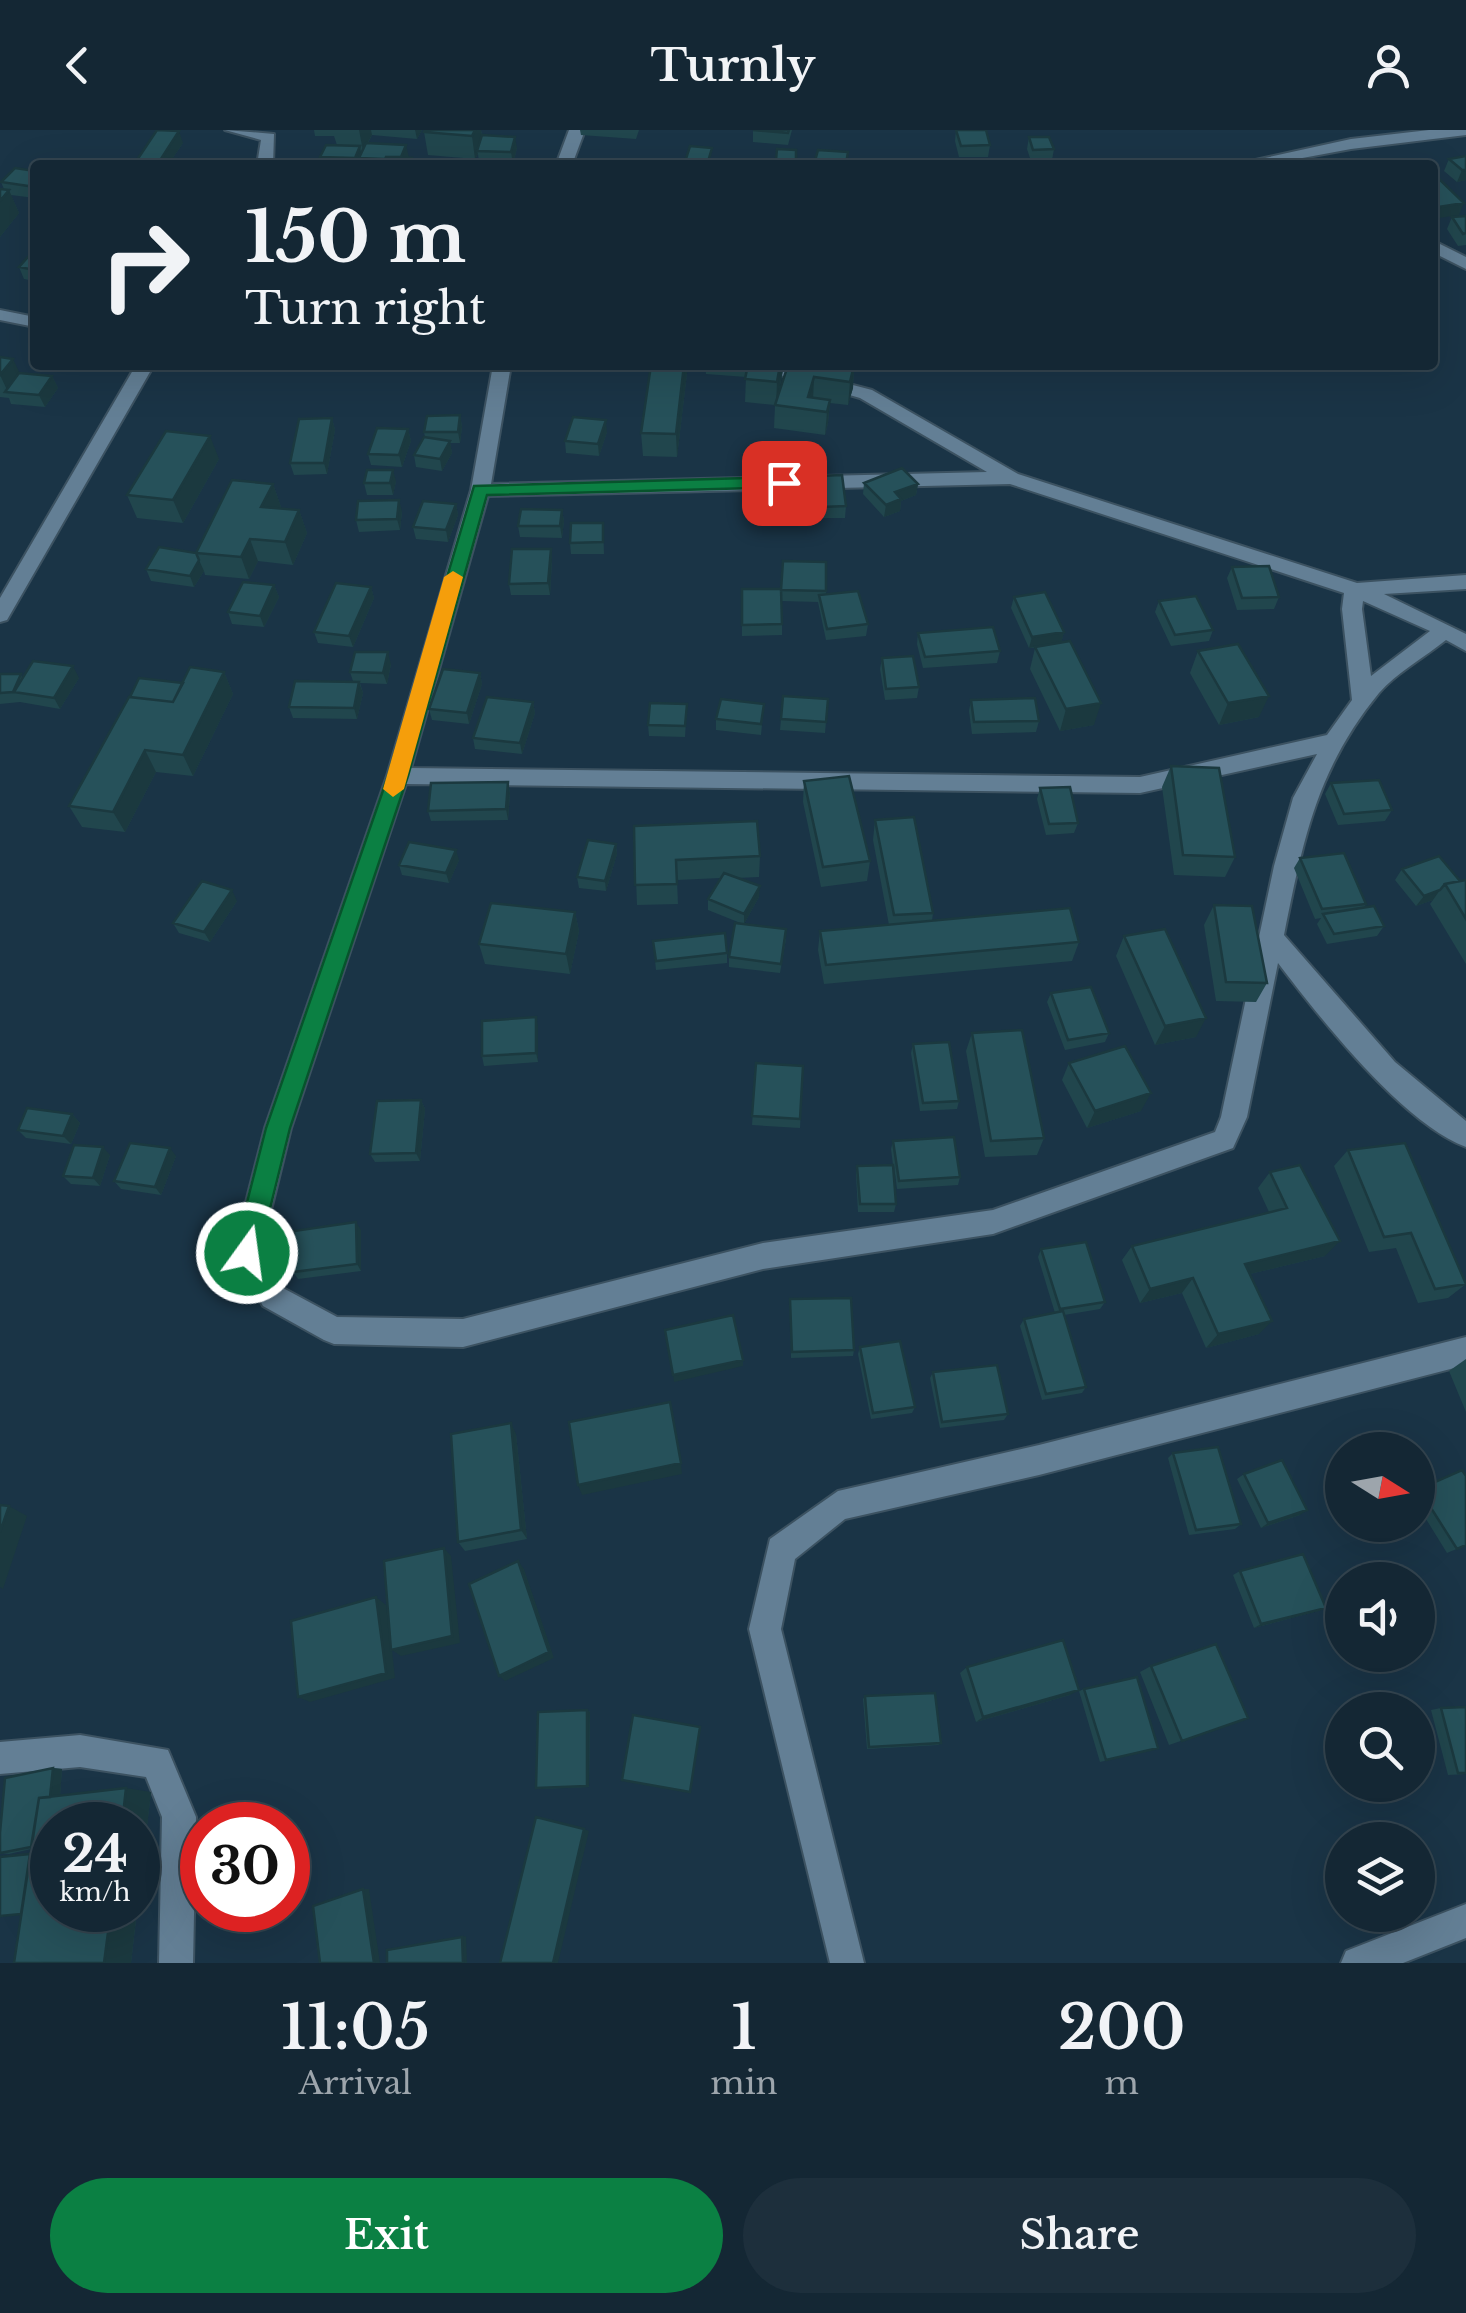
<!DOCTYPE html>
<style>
body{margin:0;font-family:"Libre Baskerville",serif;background:#1d2f3c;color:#f1f3f6;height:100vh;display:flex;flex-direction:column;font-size:38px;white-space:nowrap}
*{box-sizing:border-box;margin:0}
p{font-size:32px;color:#9da5ac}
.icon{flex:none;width:55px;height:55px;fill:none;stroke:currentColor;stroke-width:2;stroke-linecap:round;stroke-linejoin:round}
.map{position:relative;height:1833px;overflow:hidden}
.side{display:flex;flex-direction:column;background:#142734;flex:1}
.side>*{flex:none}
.hud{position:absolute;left:30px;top:30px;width:1408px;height:210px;border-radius:10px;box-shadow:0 10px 40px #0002,0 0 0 2px #33444f;background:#142734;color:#f1f3f6;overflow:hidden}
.needle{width:65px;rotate:101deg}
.fabs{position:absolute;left:1325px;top:1302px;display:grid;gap:20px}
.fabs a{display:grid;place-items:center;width:110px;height:110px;border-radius:50%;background:#142734;box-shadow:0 10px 40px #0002,0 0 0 2px #33444f;font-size:50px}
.speed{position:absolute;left:30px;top:1672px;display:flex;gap:20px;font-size:50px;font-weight:700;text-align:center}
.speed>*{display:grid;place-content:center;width:130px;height:130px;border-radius:50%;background:#142734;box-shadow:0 10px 40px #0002,0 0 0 2px #33444f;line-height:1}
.speed small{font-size:25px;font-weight:400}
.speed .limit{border:15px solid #d22;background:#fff;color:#111}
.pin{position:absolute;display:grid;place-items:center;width:85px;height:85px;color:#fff;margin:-42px;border-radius:20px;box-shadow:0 5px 15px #0006}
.me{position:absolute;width:110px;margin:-55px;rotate:14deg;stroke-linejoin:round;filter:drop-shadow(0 0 8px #0008)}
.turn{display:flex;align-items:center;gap:35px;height:210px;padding:0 50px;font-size:45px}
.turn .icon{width:130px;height:130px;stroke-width:2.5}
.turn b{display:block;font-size:70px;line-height:85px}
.eta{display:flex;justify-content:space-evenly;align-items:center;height:170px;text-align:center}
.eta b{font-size:60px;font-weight:600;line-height:70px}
.cta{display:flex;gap:20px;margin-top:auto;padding:20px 50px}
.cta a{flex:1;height:115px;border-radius:60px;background:#0b8043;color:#fff;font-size:40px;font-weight:600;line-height:115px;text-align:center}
.cta a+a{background:#1d2f3c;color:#f1f3f6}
header{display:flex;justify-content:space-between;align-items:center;height:130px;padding:0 50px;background:#142734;font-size:45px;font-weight:600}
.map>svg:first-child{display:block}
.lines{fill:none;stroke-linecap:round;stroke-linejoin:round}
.minor-casing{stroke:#3c5261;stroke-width:4}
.minor{fill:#637f95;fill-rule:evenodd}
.wall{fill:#21464d}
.shaded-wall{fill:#1b393f}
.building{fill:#26515a;stroke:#1b393f;stroke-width:2.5}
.route{fill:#0b8043;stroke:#07532c;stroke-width:2.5}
.slow{fill:#f59e0b}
</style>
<header><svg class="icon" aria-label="back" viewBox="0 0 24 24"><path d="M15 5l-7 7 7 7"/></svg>Turnly<svg class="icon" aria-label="person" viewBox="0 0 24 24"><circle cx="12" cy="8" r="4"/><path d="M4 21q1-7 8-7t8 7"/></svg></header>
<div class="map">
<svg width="1466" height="1833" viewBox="0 0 1466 1833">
<rect width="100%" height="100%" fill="#1a3446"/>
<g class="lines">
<defs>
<path id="minor" d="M225,0L274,4L273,35H257L261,10Z
M569,0H585L572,35H556Z
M1429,0H1466V5L1351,19L1265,35H1233L1351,9Z
M1432,110L1466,127V139L1432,122Z
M0,180L35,187V197L0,190Z
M136,235H154L7,490L0,492V468Z
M493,235H511L491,354L987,342L860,268L746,235H776L872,260L1018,344L1357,453L1466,445V459L1384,464L1466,504V521L1446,510C1425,527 1396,543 1379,563C1316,640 1303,711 1284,805L1395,932L1466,991V1017C1402,993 1320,888 1278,833L1247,987L1233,1018L993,1104L763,1139L463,1217L334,1214L324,1210L263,1176L233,1123L265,998L387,646L471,360ZM1010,354L1344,463L1342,479L1352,570L1327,605L1140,647L411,638L488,366ZM1363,471L1430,501L1371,546L1362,479ZM1317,624L1293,668L1274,736L1221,987L1215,1002L993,1080L763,1113L463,1189L337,1187L283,1158L261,1121L291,998L406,654L1140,663Z
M1466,1207V1235L1039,1345L845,1389L795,1429L781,1499L864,1833H830L749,1499L770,1409L838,1361L1039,1315Z
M80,1605L168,1620L196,1687L193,1833H159L162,1687L146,1647L80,1637L0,1644V1612Z
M1466,1774V1808L1403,1833H1341L1346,1821Z"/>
</defs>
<!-- minor casing -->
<use href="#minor" class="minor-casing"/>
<!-- minor -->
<use href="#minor" class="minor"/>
</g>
<!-- wall -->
<path class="wall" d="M314,0H422L417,9L372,5L368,13L412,28L414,35H322L320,27L337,15L334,6H315Z
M425,0H481L482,5L517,18L513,34L479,32L478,24L475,29L428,25L424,2Z
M580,0H639L636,9L581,5Z
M753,0H792L788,15L753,12Z
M956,0L990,15L988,27H959L955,11Z
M1029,7L1054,19L1052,30L1031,31L1027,19Z
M183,13L172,29L225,33L226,35H138L137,30Z
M777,19L796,20V35H776Z
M848,22L847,35H815V31Z
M1466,26V50L1457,52L1444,41L1449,29Z
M35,41V68L11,65L19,83L0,107V59H4L1,52Z
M1466,86V115L1458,116L1447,99L1452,87Z
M35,119V151L24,149L19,137Z
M0,227L19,243L52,246L58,258L45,277L11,274L9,268L0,267Z
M255,235H293L290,241L256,238Z
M688,235L677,327L643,326L641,303Z
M705,235H784L778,266L788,235H854L853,258L848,275L830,273L828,293L825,305L774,298L775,275L745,272L746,247L706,244Z
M460,285L462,297L460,313H450L452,323L442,341L416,337L414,325L425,307L424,302Z
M332,288L335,300L327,344L294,345L290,333Z
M408,299L411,311L402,337L371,335L368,324Z
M607,302L599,326L566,323L565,311Z
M219,329L183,393L137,388L127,365Z
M818,346L846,376L845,388H821L818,357Z
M396,351L393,365H367L364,353Z
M864,353L918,354L916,365L901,371L900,381L884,387L863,364Z
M273,354L281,377L280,379L299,380L307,403L293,435L258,431L249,449L205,445L204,441L194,457L151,451L146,439L196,423Z
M456,374L458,385L448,412L416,409L413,397Z
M562,380L564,391L562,408L520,407L518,396Z
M402,381L400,400L359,402L356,390Z
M603,393L604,424H571L570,413Z
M551,419L552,430L550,465H511L509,454Z
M783,431L826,432V464L868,494L866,506L826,510L818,472L782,471V505L742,506V459H781Z
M1232,437L1279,467L1274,479L1237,480L1227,448Z
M274,455L279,467L264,497L232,494L228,482Z
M371,457L374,468L353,517L318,513L314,502Z
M1014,467L1064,502L1061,513L1094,595L1060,601L1030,539L1035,518H1029L1011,478Z
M1159,471L1213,500L1209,511L1171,516L1155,482Z
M918,503L1000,521L997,533L923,538L917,514Z
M1198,521L1259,587L1219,595L1190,543Z
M882,528L919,557L917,568L885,570L880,539Z
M391,534L387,554L360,553L363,563L357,589L293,588L289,577L353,551L350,542Z
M224,542L233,564L193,646L156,642L125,702L82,697L69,676L183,553Z
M480,543L482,554L469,594L432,590L429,579Z
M0,544H21L22,548H79L60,579L20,572L0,574Z
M828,569L825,603L780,600L781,589Z
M971,570L1039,591L1036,602L972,604L969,581Z
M533,572L535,583L522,624L475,619L473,608Z
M687,574L685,607L649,606L648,595Z
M764,574L761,605L716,600V589Z
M1171,636L1235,727L1225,747L1174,745L1162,657Z
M804,651L870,731L867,751L821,757L803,672Z
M508,652L510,663L508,690L431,691L428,681Z
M1331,653L1392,680L1385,691L1338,695L1325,664Z
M1040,658L1078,693L1074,703L1046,705L1037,669Z
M875,690L933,783L932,791L1079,812L1072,831L824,854L818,820L820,801L889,795L873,710Z
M634,696L760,726L759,747L736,748L759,767L744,794L786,809L780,843L729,837V827L743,794L708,780V769L720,748L677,750L678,774L637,775Z
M616,714L617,724L606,761L579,758L577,747Z
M1300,728L1366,774L1364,778L1384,796L1377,806L1327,814L1317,794L1321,788L1315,789L1294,738Z
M459,730L449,753L402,745L399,735Z
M1402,739L1460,751L1466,750V834L1430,774L1433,770L1416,776L1395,750Z
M237,771L210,812L179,803L173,793Z
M1214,775L1267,853L1256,872L1216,871L1204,795Z
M575,782L579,801L570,844L485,834L479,814Z
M1124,806L1196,907L1155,915L1116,826Z
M653,811L727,823V833L656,840Z
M1051,863L1109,903L1105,912L1065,920L1047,872Z
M538,896V932L484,936L482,926Z
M972,903L1044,1008L1037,1025L985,1027L966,921Z
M913,914L959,971L957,979L920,981L911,923Z
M756,933L803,936L800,998L752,995Z
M1069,933L1141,981L1087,998L1062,950Z
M421,970L425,979L420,1031L375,1032L370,1024Z
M72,984L80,993L71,1014L26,1008L18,1000Z
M893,1011L960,1047L958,1055L897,1059L894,1036L896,1074L894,1082H858L856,1044L857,1036L893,1035L891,1019Z
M1348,1020L1466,1154L1448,1168L1418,1173L1396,1118L1369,1122L1334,1036Z
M110,1025L100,1056L71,1054L63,1046Z
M176,1026L161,1065L121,1059L114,1051Z
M1270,1042L1325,1126L1250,1144L1259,1204L1206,1218L1182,1163L1140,1173L1122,1130L1132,1116L1269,1082L1258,1058Z
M361,1100V1141L298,1149L293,1142Z
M1041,1119L1105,1172L1100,1179L1064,1185L1086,1257L1082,1263L1042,1270L1020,1196L1024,1189L1055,1183L1038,1127Z
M790,1169L854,1220L853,1226L791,1228Z
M860,1217L915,1277L912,1283L871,1289L858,1224Z
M1466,1229V1282L1449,1241Z
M933,1242L1008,1284L1004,1290L940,1298L930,1248Z
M516,1304L527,1409L465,1421L458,1412Z
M1173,1323L1241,1394L1235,1399L1189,1405L1168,1328Z
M1462,1340L1466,1415L1447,1423L1418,1376V1360Z
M1244,1344L1300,1385L1261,1398L1237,1349Z
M1240,1441L1318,1481L1254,1498L1233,1445Z
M1151,1536L1248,1588L1169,1615L1140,1542Z
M967,1537L1070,1565L976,1592L960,1543Z
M1084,1559L1158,1618L1100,1632L1079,1561Z
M865,1566L941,1613L938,1615L867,1619L863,1569Z
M1466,1577V1644L1448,1645L1431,1580L1441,1578Z
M587,1580L590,1582L589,1657L539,1659L536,1658Z
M53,1638L62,1639L60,1666L151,1662L131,1833H14L31,1719L9,1724L0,1723Z"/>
<!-- shaded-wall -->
<path class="shaded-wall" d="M359,0H371L372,5L363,21Z
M415,0H422L417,9Z
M475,0H481L483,13L477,21L478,24L475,29L472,6Z
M179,1L183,13L168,35H160L159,32Z
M515,7L517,18L513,34L511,22Z
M406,15L409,27L405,35L399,30Z
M360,16L362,28H359L360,34L357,35L355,28Z
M1462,40H1466V50L1457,52Z
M9,60L19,83L0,107V71Z
M1464,73L1459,85L1432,89V78Z
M13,229L24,252L8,262L0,245Z
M684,235H688L677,327L676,304Z
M780,235H784L776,275L777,252Z
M854,235L853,258L848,275L850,252Z
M52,246L58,258L45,277L39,265Z
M814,247L813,271L808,267Z
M830,270L828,293L825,305L827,282Z
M460,285L462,297L460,313L458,302Z
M332,288L335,300L327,344L324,333Z
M606,290L607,302L599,326L598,314Z
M408,299L411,311L402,337L399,325Z
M210,306L219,329L183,393L173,370Z
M450,311L452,323L442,341L440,329Z
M393,340L396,351L393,365L390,353Z
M273,354L281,377L269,400L261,377Z
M918,354L916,365L901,371L900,381L884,387L886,375L895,362Z
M399,370L402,381L400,400L397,389Z
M456,374L458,385L448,412L446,400Z
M299,380L307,403L293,435L285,412Z
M562,380L564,391L562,408L560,396Z
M250,409L258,431L249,449L241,427Z
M551,419L552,430L550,465L548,453Z
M199,430L204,441L194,457L190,446Z
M274,455L279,467L264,497L260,486Z
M371,457L374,468L353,517L349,506Z
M1064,502L1061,514L1029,518L1032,507Z
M388,522L391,534L387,554L383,543Z
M73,536L79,548L60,579L54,568Z
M224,542L233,564L193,646L183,625Z
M480,543L482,554L469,594L467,583Z
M359,552L363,563L357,589L354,578Z
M1269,566L1259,587L1219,595L1228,573Z
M533,572L535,583L522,624L520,613Z
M1101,573L1094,595L1060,601L1066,579Z
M145,620L156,642L125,702L113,682Z
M508,652L510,663L508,690L506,679Z
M616,714L617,724L606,761L605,751Z
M456,720L459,730L449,753L446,743Z
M760,756L759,767L744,794V784Z
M232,760L237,771L210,812L204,802Z
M1440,760L1433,770L1416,776L1424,766Z
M575,782L579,801L570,844L566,824Z
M536,887L538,896V932L536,923Z
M1206,888L1196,907L1155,915L1165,896Z
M1151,963L1141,981L1087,998L1095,981Z
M421,970L425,979L420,1031L416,1023Z
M72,984L80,993L71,1014L63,1006Z
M103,1017L110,1025L100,1056L93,1048Z
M170,1018L176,1026L161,1065L155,1057Z
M356,1092L361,1100V1141L357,1134Z
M1340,1111L1325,1126L1233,1148L1245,1134Z
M1193,1148L1182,1163L1140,1173L1150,1159Z
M1272,1191L1259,1204L1206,1218L1218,1204Z
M743,1230V1236L674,1252L673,1245Z
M511,1293L516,1304L527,1409L521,1400Z
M681,1333L682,1344L582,1365L578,1355Z
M9,1376L27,1386L3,1459L0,1457V1402Z
M1307,1380L1300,1385L1261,1398L1268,1393Z
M444,1418L451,1426L460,1513L401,1526L392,1520L395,1548L310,1572L298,1567L376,1467L386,1475L392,1520Z
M518,1431L524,1439L554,1528L505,1551L499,1546Z
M1326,1478L1318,1481L1254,1498L1261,1494Z
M1079,1560L1070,1565L976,1592L983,1587Z
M587,1580L590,1582L589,1657L587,1656Z
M53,1638L62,1639L58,1695L46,1714Z
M126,1658L151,1662L138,1775V1695H122Z
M584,1699L589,1701L558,1833H553Z
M363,1759H369L380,1833H374Z
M111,1780H137L131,1833H104Z
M466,1806L467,1833H463L462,1807Z"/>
<!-- building -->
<path class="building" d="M157,0L179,1L159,32L137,30Z
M425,0H475L472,6L424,2Z
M753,0H789L788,3Z
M956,0H986L990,15L961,16Z
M482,5L515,7L511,22L477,21Z
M1029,7H1049L1054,19L1033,20Z
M366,13L406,15L401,27H386L385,29L359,28Z
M326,15L360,16L355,28L320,27Z
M690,16L712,18L707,35H684Z
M777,19L796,20V30H776Z
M818,20L848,22L846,34L815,31Z
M1466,26V40H1462L1449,29Z
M386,27L412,28L410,35H383Z
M164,28L225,33L224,35H160Z
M419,30L436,31L434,35H416Z
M15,38L35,41V57L1,52Z
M1432,45H1435L1464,73L1432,78Z
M0,59L9,60L0,71Z
M1466,86V103L1463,104L1452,87Z
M35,119V140L19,137Z
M0,227L13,229L0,245Z
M651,235H684L676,304L641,303Z
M748,235H780L777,252L745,249Z
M788,235H854L850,252L814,247L808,267L830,270L827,282L775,275Z
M19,243L52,246L39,265L5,262Z
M460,285L458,302H424L427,286Z
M573,287L606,290L598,314L565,311Z
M332,288L324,333H290L299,289Z
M377,298L408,299L399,325L368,324Z
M166,301L210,306L173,370L127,365Z
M424,307L450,311L440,329L414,325Z
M902,338L918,354L895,362L901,369L886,375L864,353Z
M367,340H393L390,353H364Z
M842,345L846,376L822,377L818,346Z
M232,350L273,354L261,377L299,380L285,412L250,409L241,427L196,423Z
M399,370L397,389L356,390L358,371Z
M423,371L456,374L446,400L413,397Z
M521,379L562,380L560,396H518Z
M571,393H603V412L570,413Z
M159,417L196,423L199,430L190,446L146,439Z
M512,419H551L548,453L509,454Z
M783,431L826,432V461L781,460Z
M1269,436L1279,467L1242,468L1232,437Z
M243,452L274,455L260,486L228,482Z
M336,453L371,457L349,506L314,502Z
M742,459H781L782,494L742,495Z
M858,461L868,494L827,499L819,465Z
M1045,462L1064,502L1032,507L1014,467Z
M1196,466L1213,500L1175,505L1159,471Z
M993,497L1000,521L925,527L918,503Z
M1070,511L1101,573L1066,579L1035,517Z
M1238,514L1269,566L1228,573L1198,521Z
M355,522H388L383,543L350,542Z
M913,526L919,557L886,559L882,528Z
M33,531L73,536L54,568L14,562Z
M190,537L224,542L183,625L145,620L113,682L69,676L129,567L173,572Z
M443,539L480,543L467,583L429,579Z
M0,544H21L13,562L0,563Z
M139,548L183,553L173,572L130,567Z
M295,551L359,552L354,578L289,577Z
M783,566L828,569L826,592L781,589Z
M487,567L533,572L520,613L473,608Z
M1035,568L1039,591L974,592L971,570Z
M721,569L764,574L761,594L716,589Z
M650,573L687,574L685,596L648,595Z
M1171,636L1219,638L1235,727L1183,725Z
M849,646L870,731L823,737L804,651Z
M1379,650L1392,680L1344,684L1331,653Z
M508,652L506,679L428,681L431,653Z
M1070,657L1078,693L1049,694L1040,658Z
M914,687L933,783L894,785L875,690Z
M757,691L760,726L676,730L677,754L635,755L634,696Z
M588,710L616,714L605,751L577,747Z
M409,712L456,720L446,743L399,735Z
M1344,723L1366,774L1322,779L1300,728Z
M1439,726L1460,751L1445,754L1440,760L1424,766L1402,739Z
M724,743L760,756L744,784L708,769Z
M1466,750V789L1445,754Z
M202,751L232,760L204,802L173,793Z
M491,773L575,782L566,824L479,814Z
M1214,775L1252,776L1267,853L1226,852Z
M1374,776L1384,796L1334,804L1323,784Z
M1070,778L1079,812L826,835L820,801Z
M735,793L786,799L781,834L729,827Z
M1165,799L1206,888L1165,896L1124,806Z
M725,803L727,823L656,831L653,811Z
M1091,857L1109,903L1068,910L1051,863Z
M536,887V923L482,926V891Z
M1022,900L1044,1008L991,1011L972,903Z
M949,912L959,971L923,973L913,914Z
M1125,916L1151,963L1095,981L1069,933Z
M756,933L803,936L800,989L752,986Z
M421,970L416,1023L370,1024L377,971Z
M27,978L72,984L63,1006L18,1000Z
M954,1007L960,1047L899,1051L893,1011Z
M130,1013L170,1018L155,1057L114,1051Z
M1405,1013L1466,1154L1435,1159L1411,1103L1384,1107L1348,1020Z
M74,1015L103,1017L93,1048L63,1046Z
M893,1035L896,1074H860L857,1036Z
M1300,1035L1340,1111L1245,1134L1272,1191L1218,1204L1193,1148L1150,1159L1132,1116L1287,1078L1270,1042Z
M356,1092L357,1134L293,1142L294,1101Z
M1086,1112L1105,1172L1060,1179L1041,1119Z
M851,1168L854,1220L792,1222L790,1169Z
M1063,1181L1086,1257L1046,1264L1024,1189Z
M733,1185L743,1230L673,1245L665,1200Z
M900,1211L915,1277L873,1283L860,1217Z
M997,1235L1008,1284L942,1292L933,1242Z
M670,1272L681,1333L578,1355L569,1292Z
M511,1293L521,1400L458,1412L451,1304Z
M1218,1317L1241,1394L1196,1400L1173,1323Z
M1282,1330L1307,1380L1268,1393L1244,1344Z
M1462,1340L1466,1346V1415L1457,1419L1419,1359Z
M0,1375L9,1376L0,1402Z
M444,1418L452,1506L391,1520L384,1431Z
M1303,1424L1326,1478L1261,1494L1240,1441Z
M518,1431L549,1522L499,1546L469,1454Z
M376,1467L386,1543L298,1567L291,1491Z
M1063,1510L1079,1560L983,1587L967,1537Z
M1216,1514L1248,1588L1182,1611L1151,1536Z
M1137,1547L1158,1618L1106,1630L1084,1559Z
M935,1563L941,1613L869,1617L865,1566Z
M1466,1577V1643H1458L1441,1578Z
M587,1580V1656L536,1658L538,1582Z
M633,1585L700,1597L690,1662L622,1650Z
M53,1638L50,1667L39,1668L31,1717L0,1723V1703L5,1648Z
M126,1658L122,1695H52V1780H111L104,1833H14L39,1668Z
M536,1687L584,1699L553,1833H500Z
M30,1724L21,1784L0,1786V1727Z
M363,1759L374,1833H320L313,1776Z
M462,1807L463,1833H387V1820Z"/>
<!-- route -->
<path class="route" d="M784,347L790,349V357L487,365L408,646L290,998L259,1123L256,1131L247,1135L238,1131L234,1123L266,998L388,646L474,356Z"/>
<!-- slow -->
<path class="slow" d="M453,441L463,447L404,659L393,667L383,659L444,447Z"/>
</svg>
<div class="fabs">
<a><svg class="needle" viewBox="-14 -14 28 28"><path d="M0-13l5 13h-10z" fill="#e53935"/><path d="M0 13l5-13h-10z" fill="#9da5ac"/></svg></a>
<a><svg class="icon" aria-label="sound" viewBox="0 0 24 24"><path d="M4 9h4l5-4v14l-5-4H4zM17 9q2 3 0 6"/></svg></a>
<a><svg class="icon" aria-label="search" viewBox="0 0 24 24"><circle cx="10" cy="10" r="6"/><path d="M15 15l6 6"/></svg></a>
<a><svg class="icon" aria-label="layers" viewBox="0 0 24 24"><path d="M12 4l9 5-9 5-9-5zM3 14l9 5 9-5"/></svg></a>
</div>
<div class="speed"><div>24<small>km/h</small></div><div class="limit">30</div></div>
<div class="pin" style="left:784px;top:353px;background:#d93025"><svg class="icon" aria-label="arrive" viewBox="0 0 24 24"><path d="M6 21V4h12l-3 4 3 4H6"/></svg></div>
<svg class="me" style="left:247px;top:1123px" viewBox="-20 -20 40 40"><circle r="17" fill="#0b8043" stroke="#fff" stroke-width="3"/><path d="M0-11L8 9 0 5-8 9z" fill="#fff"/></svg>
<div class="hud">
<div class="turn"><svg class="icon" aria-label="right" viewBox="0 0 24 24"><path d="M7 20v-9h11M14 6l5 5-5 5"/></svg><div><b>150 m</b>Turn right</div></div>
</div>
</div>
<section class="side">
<div class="eta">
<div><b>11:05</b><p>Arrival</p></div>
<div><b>1</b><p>min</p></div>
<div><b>200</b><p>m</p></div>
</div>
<div class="cta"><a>Exit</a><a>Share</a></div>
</section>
